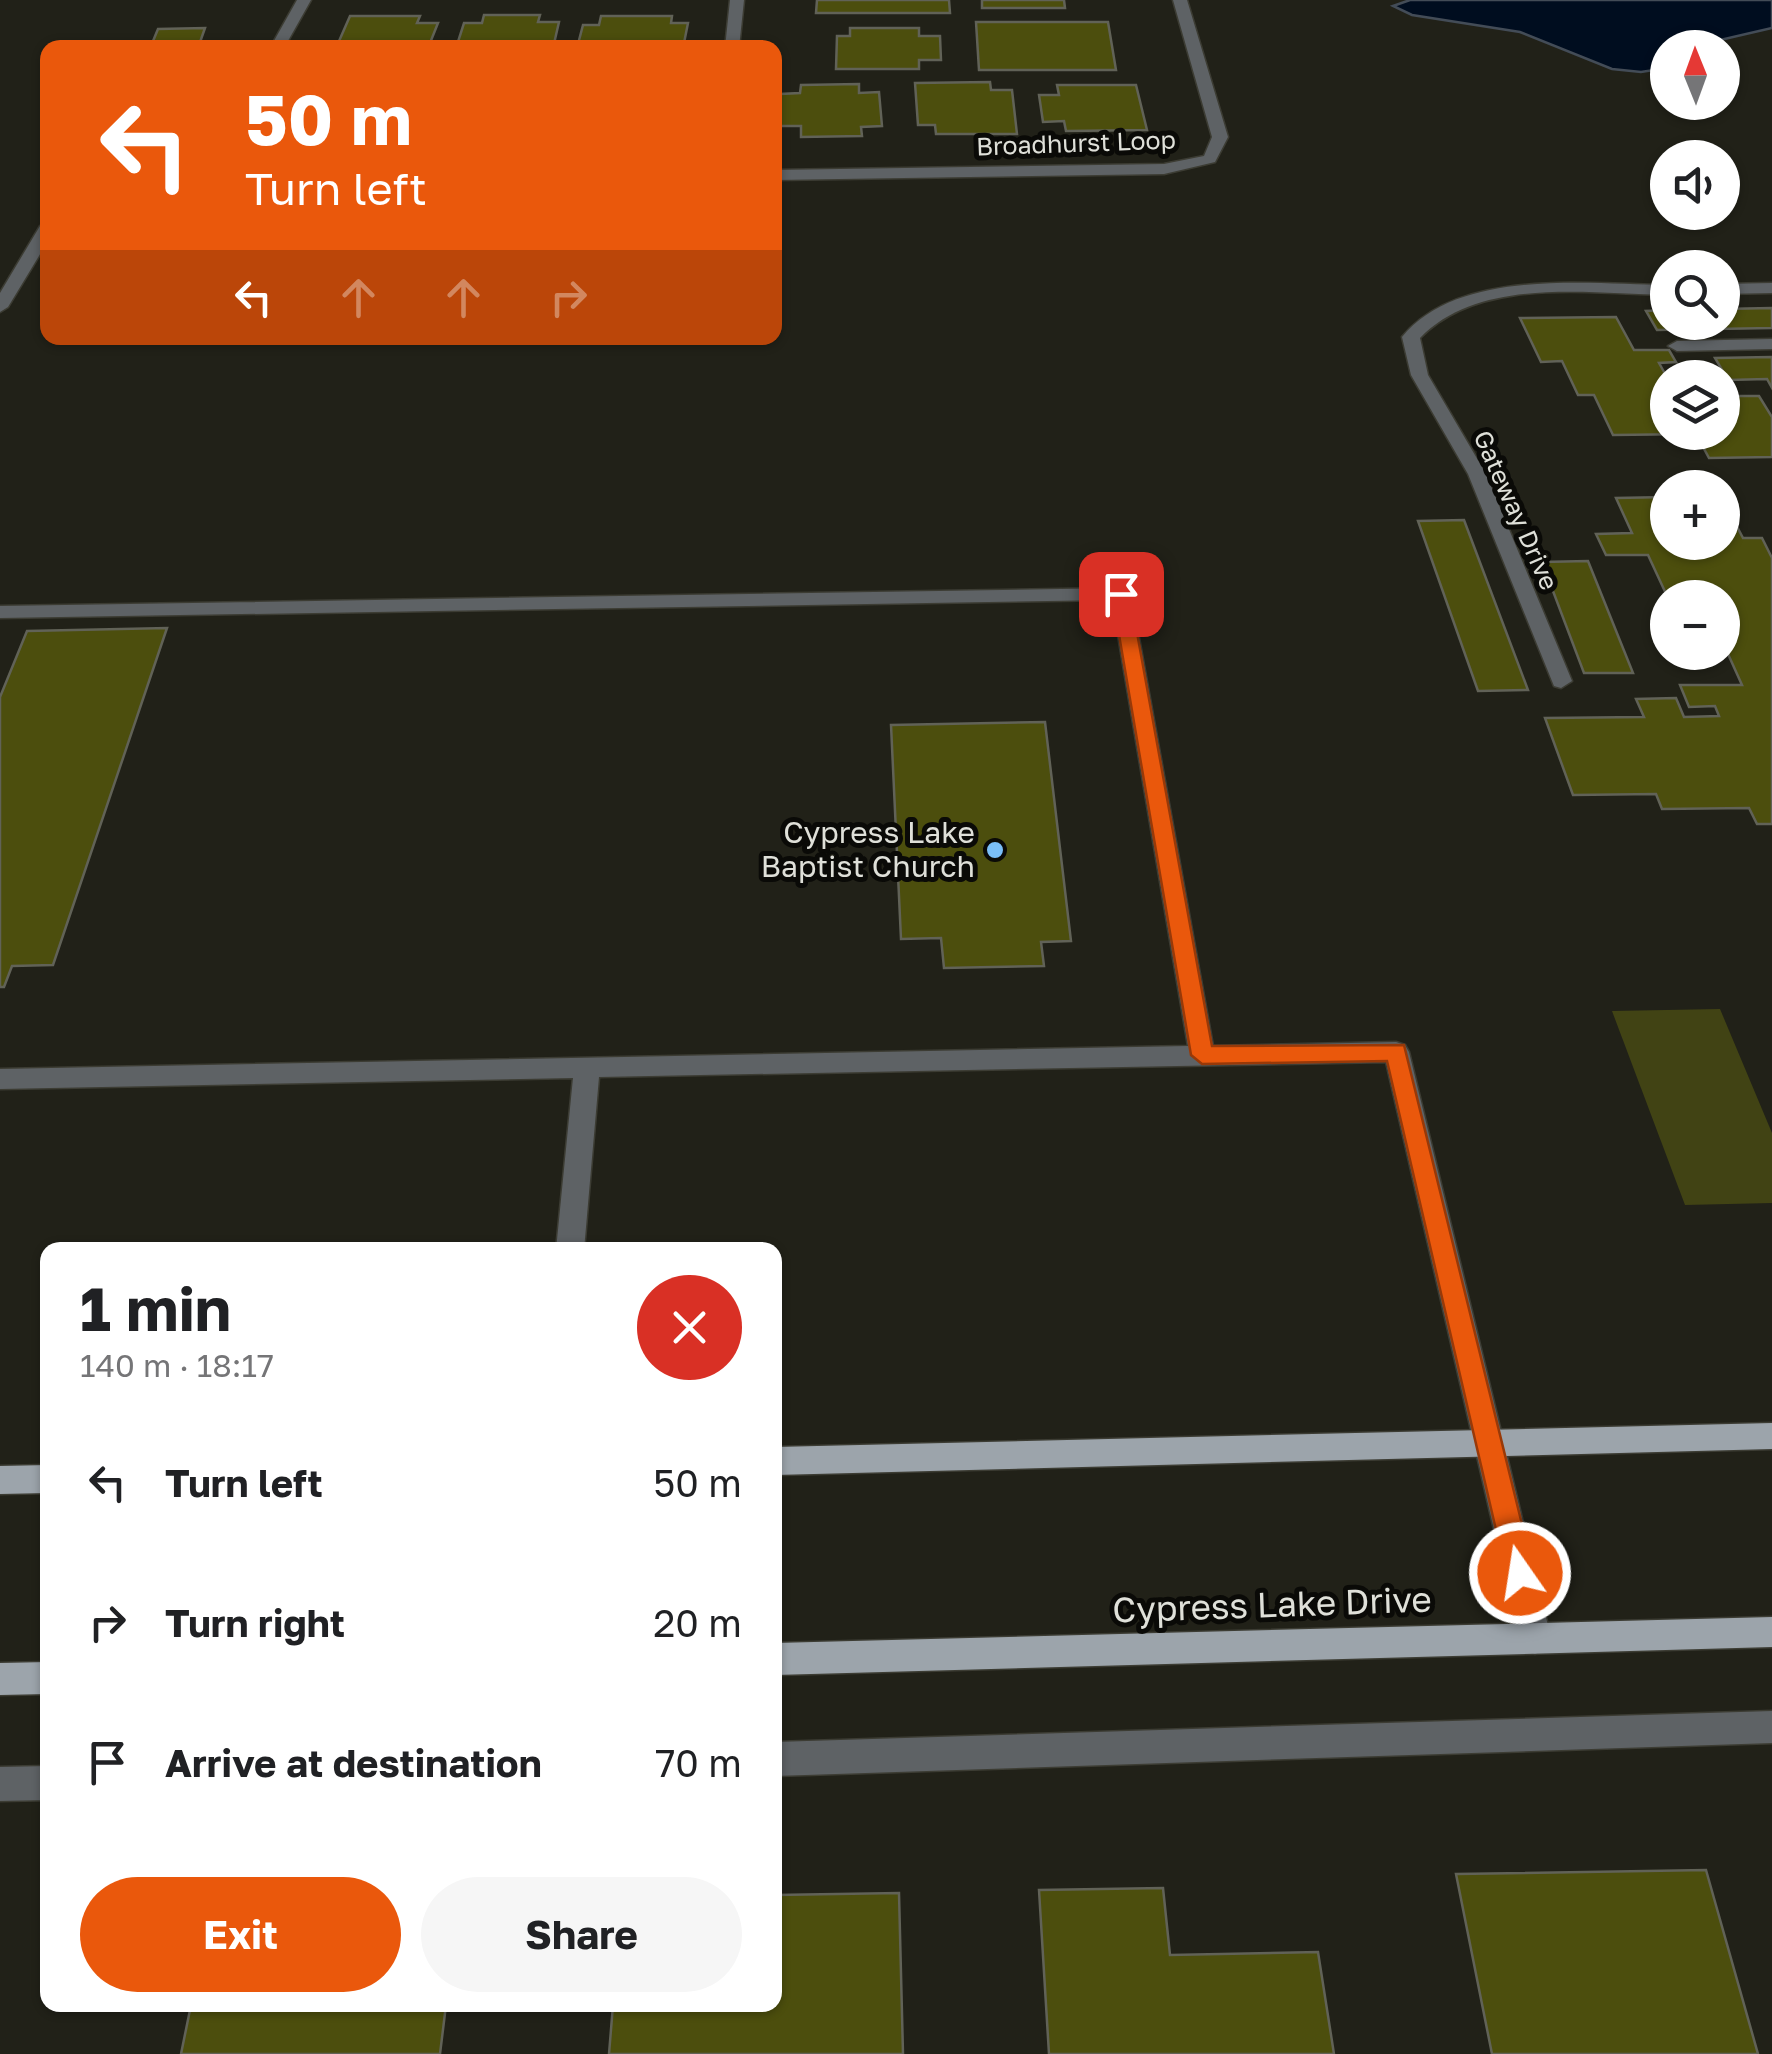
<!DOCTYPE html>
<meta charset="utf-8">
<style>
body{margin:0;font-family:"Golos Text",sans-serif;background:#f6f6f6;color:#202124;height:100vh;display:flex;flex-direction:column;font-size:38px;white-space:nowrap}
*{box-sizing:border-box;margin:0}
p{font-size:32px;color:#757577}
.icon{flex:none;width:55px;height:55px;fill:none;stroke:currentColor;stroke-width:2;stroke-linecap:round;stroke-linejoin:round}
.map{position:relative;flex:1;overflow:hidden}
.panel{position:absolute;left:40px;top:1242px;width:742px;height:770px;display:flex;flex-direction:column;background:#fff;border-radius:20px;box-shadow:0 2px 8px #0004}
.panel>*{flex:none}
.guide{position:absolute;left:40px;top:40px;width:742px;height:305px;border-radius:20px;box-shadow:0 2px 8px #0004;background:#ea580c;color:#fff;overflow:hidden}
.needle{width:65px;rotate:359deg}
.fabs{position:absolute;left:1650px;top:30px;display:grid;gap:20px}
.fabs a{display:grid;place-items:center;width:90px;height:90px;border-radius:50%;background:#fff;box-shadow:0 2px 8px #0004;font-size:50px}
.pin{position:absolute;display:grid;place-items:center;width:85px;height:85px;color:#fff;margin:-42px;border-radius:20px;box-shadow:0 5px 15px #0006}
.me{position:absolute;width:110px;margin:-55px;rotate:347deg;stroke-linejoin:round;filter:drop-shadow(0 0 8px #0008)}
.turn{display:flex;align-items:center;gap:35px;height:210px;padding:0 40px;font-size:45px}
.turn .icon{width:130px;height:130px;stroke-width:2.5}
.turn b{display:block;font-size:70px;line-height:85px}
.lanes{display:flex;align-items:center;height:95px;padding:0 40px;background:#0003;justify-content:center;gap:50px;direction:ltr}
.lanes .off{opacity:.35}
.round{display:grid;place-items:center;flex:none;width:105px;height:105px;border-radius:52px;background:#f6f6f6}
.overview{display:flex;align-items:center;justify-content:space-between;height:170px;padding:0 40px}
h1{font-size:60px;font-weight:700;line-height:75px}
.button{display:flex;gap:20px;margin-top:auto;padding:20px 40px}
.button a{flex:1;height:115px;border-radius:60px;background:#ea580c;color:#fff;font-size:40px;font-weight:700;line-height:115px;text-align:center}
.button a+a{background:#f6f6f6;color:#202124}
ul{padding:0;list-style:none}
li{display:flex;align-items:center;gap:30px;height:140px;padding:0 40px}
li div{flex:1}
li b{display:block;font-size:38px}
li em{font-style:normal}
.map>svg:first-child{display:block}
.green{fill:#414314}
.water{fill:#000d1f;stroke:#434c57;stroke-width:2.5}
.building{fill:#4c4e0d;stroke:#616257;stroke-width:2.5}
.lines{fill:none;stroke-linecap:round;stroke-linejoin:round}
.minor-casing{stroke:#3c3c33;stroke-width:3}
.major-casing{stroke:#3c3c33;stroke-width:3}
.minor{fill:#5e6265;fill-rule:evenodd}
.major{fill:#9ca4ab;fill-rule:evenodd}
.route{fill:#ea580c;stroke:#983908;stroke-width:2.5}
.poi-dot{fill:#7abff8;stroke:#0a0a07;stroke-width:4}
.labels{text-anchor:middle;stroke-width:10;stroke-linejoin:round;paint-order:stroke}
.far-street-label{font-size:25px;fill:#dfe0d9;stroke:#0a0a07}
.poi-label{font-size:30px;fill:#dfe0d9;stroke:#0a0a07;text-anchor:end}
.near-street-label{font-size:35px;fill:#dfe0d9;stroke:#0a0a07}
</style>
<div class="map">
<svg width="1772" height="2054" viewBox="0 0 1772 2054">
<rect width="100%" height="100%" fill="#212118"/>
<!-- green -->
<path class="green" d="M1720,1009L1772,1133V1203L1685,1205L1612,1011Z"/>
<!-- water -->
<path class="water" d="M1410,0H1772V28L1690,47L1668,48L1667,68L1641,72L1612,69L1520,32L1412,15L1393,6Z"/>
<!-- building -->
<path class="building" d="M817,0H949L950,13H816Z
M982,0H1064L1065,8H982Z
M484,15H540L538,22H559L553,48H456L464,23H482Z
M350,16H420L417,23H438L428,48H336Z
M601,16H672L671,23H688L683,48H577L583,25H599Z
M976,22H1108L1116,70H979Z
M205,28L199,45L151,46L158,29Z
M850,28H919V36H940L941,60H919V69H836L837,36H850Z
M990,82L991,90H1012L1017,134H936L935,125H918L915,83Z
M859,84V93L879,92L882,126L861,127L862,136L801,137V126H780V94L800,93L801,85Z
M1057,85H1136L1147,130L1066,131L1064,121L1043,122L1039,95H1059Z
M1772,308V328L1657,330L1646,311L1668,310V322H1722V309Z
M1616,317L1634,350H1669L1676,362L1659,363L1668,379V432H1722V387L1728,396H1759L1772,417V457L1709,458L1696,434L1613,435L1594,395H1578L1562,361L1541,362L1520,318Z
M1772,357V388L1767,379L1728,380L1715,358Z
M1668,497V542H1722V498L1743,538H1762L1772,558V824H1757L1749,808L1662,809L1656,794L1573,795L1545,718L1644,717L1636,699L1676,698L1684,717L1719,716L1715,706L1689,707L1680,685H1742L1728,654L1686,652H1722V598H1668L1648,555H1606L1596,534L1632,533L1616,498Z
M1464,520L1528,690L1478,691L1418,521Z
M1588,561L1633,673H1584L1542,562Z
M167,628L53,965L12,966L4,987H0V697L27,631Z
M1045,722L1071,941L1041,942L1044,966L944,968L941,938L901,939L891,725Z
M1706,1870L1758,2054H1492L1456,1874Z
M1163,1888L1170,1955L1318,1952L1334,2054H1049L1039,1890Z
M899,1893L903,2054H609L613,2005H775V1895Z
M191,2005H446L440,2054H181Z"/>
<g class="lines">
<defs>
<path id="minor" d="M297,0H311L284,48H270Z
M730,0H744L739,48H725Z
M1173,0H1187L1228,137L1215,162L1164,174L775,180V170L1164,164L1204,156L1212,137Z
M48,221V241L8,307L0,312V293L40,226Z
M1772,283V293L1722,294V284Z
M1668,285V295C1589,294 1480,276 1420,338L1428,375L1486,474L1572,681L1561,688L1554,686L1468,474L1411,375L1402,337C1458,268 1587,284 1668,285Z
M1772,339V349L1677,351L1668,346L1677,341Z
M1121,588L1131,594L1213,1046L1396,1042L1405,1045L1409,1052L1551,1638L1546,1649L1535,1654L1524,1649L1519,1638L1386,1062L599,1077L584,1250H556L573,1078L0,1089V1069L1188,1046L1112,600L0,618V606Z
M1772,1711V1743L775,1776V1742Z
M48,1766V1800L0,1801V1767Z"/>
<path id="major" d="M1772,1423V1449L775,1475V1447Z
M48,1465V1493L0,1494V1466Z
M1772,1617V1647L775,1675V1643Z
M48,1662V1694L0,1695V1663Z"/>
</defs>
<!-- minor casing -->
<use href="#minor" class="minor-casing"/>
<!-- major casing -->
<use href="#major" class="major-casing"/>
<!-- minor -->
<use href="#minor" class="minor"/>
<!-- major -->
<use href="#major" class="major"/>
</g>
<!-- route -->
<path class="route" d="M1121,589L1130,594L1212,1046L1404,1045L1534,1573L1530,1583L1520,1586L1510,1583L1506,1573L1387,1061L1202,1064L1191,1055L1112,594Z"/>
<!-- markers -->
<circle class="poi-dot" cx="995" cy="850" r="10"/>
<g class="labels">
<!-- far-street labels -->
<g class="far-street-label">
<text transform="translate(1076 143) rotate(-2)" y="9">Broadhurst Loop</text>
<text transform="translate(1516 510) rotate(66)" y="9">Gateway Drive</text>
</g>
<!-- poi labels -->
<g class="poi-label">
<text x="975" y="843">Cypress Lake<tspan x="975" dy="34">Baptist Church</tspan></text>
</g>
<!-- near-street labels -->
<g class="near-street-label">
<text transform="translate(1272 1605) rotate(-2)" y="12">Cypress Lake Drive</text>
</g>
</g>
</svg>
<div class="fabs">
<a><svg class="needle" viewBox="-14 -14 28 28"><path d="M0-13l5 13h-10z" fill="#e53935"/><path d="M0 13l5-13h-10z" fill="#757577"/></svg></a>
<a><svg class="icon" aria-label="sound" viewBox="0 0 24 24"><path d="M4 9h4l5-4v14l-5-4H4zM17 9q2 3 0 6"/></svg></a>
<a><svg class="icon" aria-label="search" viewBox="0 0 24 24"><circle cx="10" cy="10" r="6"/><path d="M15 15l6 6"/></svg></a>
<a><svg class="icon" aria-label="layers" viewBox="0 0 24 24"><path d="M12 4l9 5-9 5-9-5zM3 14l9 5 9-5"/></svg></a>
<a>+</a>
<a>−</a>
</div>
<div class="pin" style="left:1121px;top:594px;background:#d93025"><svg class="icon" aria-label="arrive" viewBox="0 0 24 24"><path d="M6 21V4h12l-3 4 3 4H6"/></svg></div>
<svg class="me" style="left:1520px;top:1573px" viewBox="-20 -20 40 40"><circle r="17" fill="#ea580c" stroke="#fff" stroke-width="3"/><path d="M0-11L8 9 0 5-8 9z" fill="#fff"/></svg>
<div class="guide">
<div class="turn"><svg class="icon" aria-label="left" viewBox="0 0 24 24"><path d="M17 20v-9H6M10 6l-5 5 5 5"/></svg><div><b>50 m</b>Turn left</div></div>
<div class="lanes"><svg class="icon" aria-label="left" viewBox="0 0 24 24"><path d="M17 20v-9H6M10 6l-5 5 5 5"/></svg><svg class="icon off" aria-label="ahead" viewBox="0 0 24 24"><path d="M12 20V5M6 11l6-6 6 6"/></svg><svg class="icon off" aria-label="ahead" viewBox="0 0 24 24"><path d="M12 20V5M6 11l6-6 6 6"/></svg><svg class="icon off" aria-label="right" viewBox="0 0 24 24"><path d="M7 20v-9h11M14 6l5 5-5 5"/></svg></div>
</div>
<section class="panel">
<div class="overview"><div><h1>1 min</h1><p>140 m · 18:17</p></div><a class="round" style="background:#d93025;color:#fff"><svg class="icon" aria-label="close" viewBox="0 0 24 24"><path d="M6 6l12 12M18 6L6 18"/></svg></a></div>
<ul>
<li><svg class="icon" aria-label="left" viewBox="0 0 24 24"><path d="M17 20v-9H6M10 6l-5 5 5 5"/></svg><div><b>Turn left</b></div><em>50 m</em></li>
<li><svg class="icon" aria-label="right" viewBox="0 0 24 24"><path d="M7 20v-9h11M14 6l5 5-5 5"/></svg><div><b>Turn right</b></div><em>20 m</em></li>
<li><svg class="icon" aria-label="arrive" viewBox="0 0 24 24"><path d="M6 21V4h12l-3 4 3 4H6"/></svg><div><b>Arrive at destination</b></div><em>70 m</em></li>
</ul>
<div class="button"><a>Exit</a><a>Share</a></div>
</section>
</div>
